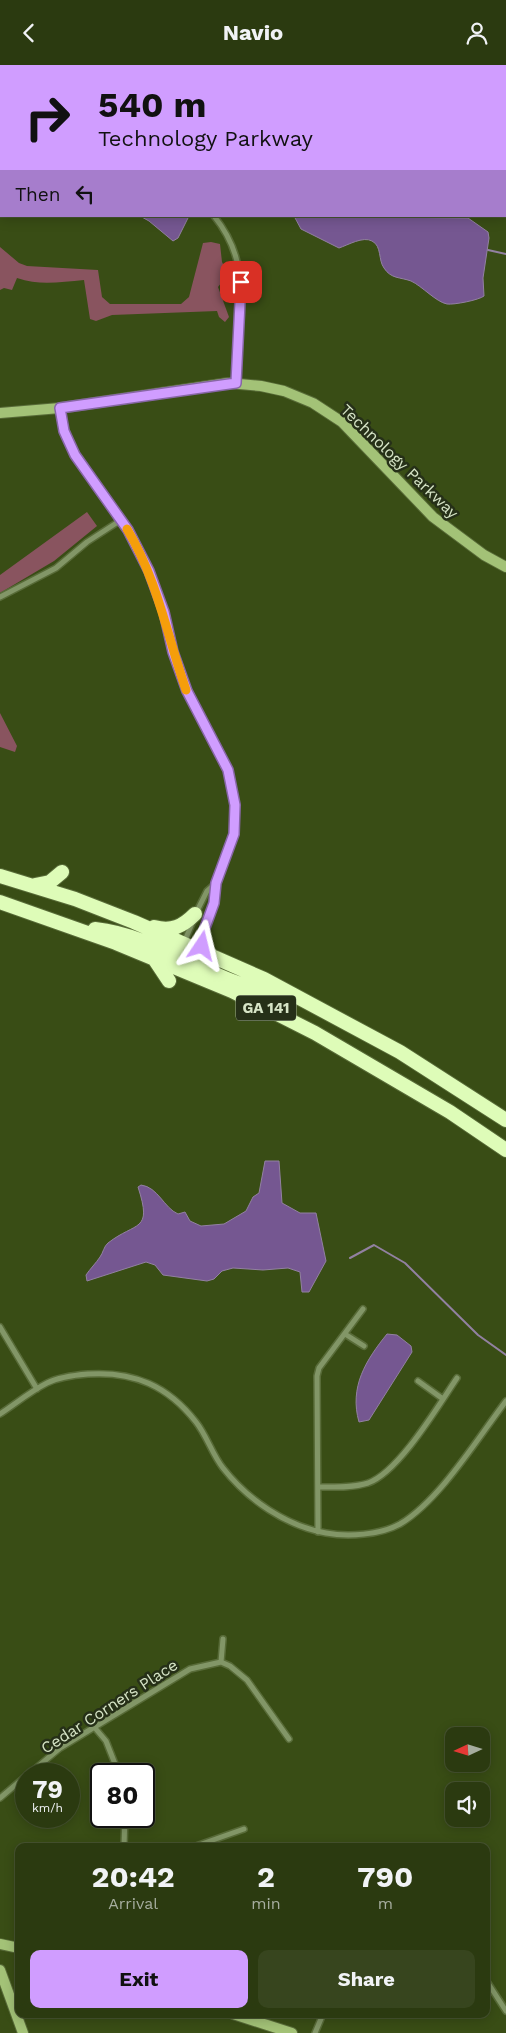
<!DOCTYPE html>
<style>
body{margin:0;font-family:"Work Sans",sans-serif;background:#37451e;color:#f1f3f6;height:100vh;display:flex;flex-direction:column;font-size:19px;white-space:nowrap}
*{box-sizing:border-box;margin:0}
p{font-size:16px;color:#a6ad9f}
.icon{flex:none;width:28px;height:28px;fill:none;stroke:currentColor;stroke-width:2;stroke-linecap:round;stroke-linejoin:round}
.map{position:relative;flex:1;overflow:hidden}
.sheet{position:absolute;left:15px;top:1778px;width:475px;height:175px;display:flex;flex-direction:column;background:#2b3a10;border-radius:10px;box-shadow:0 2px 12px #0003,0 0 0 1px #475430}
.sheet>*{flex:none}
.hud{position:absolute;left:0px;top:0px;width:506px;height:152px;box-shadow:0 2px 12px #0003,0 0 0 1px #475430;background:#d09dff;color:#111;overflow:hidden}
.needle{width:32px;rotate:266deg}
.controls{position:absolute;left:445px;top:1662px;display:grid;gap:10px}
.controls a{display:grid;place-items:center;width:45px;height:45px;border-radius:10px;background:#2b3a10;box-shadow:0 2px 12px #0003,0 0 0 1px #475430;font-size:25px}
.speed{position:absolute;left:15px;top:1698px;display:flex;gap:10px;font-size:25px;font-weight:700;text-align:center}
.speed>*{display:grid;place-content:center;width:65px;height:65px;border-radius:50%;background:#2b3a10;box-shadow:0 2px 12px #0003,0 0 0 1px #475430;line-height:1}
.speed small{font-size:12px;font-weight:400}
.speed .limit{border:2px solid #111;border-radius:8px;background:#fff;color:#111}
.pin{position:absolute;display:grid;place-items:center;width:42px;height:42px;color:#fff;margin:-21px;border-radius:10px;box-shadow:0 2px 8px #0006}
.me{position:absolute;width:55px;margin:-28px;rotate:10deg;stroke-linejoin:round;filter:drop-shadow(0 0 4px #0008)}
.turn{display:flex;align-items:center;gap:18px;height:105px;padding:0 15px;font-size:22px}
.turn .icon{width:65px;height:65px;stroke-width:2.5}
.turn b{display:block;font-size:35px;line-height:42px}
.then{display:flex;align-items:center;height:48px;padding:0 15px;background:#0003;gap:10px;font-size:19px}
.eta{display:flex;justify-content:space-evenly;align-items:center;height:85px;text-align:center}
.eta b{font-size:30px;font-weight:700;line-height:35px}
.cta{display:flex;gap:10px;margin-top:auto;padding:10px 15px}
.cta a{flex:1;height:58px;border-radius:10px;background:#d09dff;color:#111;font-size:20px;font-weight:700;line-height:58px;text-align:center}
.cta a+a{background:#37451e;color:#f1f3f6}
header{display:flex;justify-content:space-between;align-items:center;height:65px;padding:0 15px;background:#2b3a10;font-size:22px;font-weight:700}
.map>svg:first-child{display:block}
.green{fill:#89545f}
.water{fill:#755791;stroke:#9281a1}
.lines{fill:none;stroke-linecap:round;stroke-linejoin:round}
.stream{stroke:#9281a1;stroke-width:2}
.street-casing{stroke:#586b38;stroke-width:8}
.secondary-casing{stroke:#586b38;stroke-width:12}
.highway-casing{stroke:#586b38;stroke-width:16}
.street{stroke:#829667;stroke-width:5}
.secondary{stroke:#a3c277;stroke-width:10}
.highway{stroke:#defcb8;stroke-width:14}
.route-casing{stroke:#8766a6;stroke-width:12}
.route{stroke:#d09dff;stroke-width:9}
.slow{stroke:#f59e0b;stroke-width:9}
.labels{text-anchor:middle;stroke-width:5;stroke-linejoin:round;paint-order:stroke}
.shield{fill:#263018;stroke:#a1ae92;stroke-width:1}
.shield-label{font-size:15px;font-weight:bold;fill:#d6e4c6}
.street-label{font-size:16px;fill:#d6e4c6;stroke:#263018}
</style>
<header><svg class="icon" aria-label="back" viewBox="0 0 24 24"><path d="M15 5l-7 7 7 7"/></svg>Navio<svg class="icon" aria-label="person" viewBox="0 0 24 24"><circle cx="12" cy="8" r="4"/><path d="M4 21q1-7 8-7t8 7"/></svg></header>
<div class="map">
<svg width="506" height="1968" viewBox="0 0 506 1968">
<rect width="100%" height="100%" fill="#394d15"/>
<!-- green -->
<path class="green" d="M211,177L220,179L222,197L228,209L218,222L229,252L225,257L219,252L217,246L112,250L96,256L90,254L84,215C60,217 40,221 17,213L12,225L4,223L0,225V182L19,198L27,201L98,205L102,232L110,239H181L189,232L203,178Z
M87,447L97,461L54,496L0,528V510Z
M0,648L17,681L15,687L0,682Z"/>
<!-- water -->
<path class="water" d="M140,151H186L188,153L178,173L173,176L149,156Z
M294,151L468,153L488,167L489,173L483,213L484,231C479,235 454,240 447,239C436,237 422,221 411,216C400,212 391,214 384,203C378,195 382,181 372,176C363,171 348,180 339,183L301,164Z
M265,1096H279L282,1138L300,1148H316L326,1196L309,1227H302L300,1207L288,1203L263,1205L233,1203L222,1206L214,1214L207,1216L163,1210L155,1200L146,1197L87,1216L86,1210C90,1204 96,1198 100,1192C103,1188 104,1181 108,1178C136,1156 153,1168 138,1122L141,1120C158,1122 164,1143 178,1149L185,1147L190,1156L201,1161L224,1159L246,1146L253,1132L259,1128Z
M387,1269L397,1270L411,1281L412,1287L369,1355L359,1357C349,1322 366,1295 387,1269Z"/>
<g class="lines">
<!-- stream -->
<path class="stream" d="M301,0V1
M488,185L506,189
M350,1193L374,1180L405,1198L478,1270L506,1290"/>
<defs>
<path id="street" d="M251,1V0
M0,45L1,46
M0,82L1,81
M214,151C257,204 236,256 236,317
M60,343L64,366L75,391L128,465L149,506L164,547L173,587L187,626L228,705L235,740L234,769L216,818L207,826L196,848
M0,532L56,503L87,477L121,455
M202,870L214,838L216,818
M184,878L193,856
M0,1262L37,1324
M345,1269L364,1281
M418,1316L443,1334
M0,1349C15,1339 31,1326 47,1318C59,1312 75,1310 88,1309C134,1306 168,1321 196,1357C207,1371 212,1389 223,1403C248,1435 286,1461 326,1468C348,1472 380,1470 400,1459C440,1435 477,1374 506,1336
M318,1422C334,1422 352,1423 368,1418C399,1407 438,1341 457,1313
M318,1467L317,1311L319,1303L363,1244
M221,1597L223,1574
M95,1663L106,1676L119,1709
M29,1709L60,1683L190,1604L221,1597L230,1601L247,1615L289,1674
M0,1733L26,1711
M124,1781L125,1751
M196,1781L244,1764
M384,1781H391
M486,1915L506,1946
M315,1968L323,1949"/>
<path id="secondary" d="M0,348L60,343L228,318L261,321L284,326L313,338L342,357L433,452L484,490L506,502
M0,1879L19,1883
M0,1905L23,1968
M233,1949L292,1968"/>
<path id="highway" d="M0,811L75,834L134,857L264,914L400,987L506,1055
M35,820L50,817L62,807
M0,837L116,878L232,926L315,968L450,1047L506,1085
M154,862C172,867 183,861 195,849
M95,864C162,871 217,923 284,929
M202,871V881L211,890
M155,895L169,916"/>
</defs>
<!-- street casing -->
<use href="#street" class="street-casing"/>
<!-- secondary casing -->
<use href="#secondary" class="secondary-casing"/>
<!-- highway casing -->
<use href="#highway" class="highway-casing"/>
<!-- street -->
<use href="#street" class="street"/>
<!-- secondary -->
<use href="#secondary" class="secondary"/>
<!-- highway -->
<use href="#highway" class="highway"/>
</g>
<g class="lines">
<defs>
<path id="route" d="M202,881V871L214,838L216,818L234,769L235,740L228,705L187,626L173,587L164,547L149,506L128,465L75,390L64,366L60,343L236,318L241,217"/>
</defs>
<!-- route casing -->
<use href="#route" class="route-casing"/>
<!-- route -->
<use href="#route" class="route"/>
<!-- slow -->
<path class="slow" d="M127,464C157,514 167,570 186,625"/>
</g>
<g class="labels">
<!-- shield labels -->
<rect class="shield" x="236" y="930.5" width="60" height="25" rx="4"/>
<g class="shield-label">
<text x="266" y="948">GA 141</text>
</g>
<!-- street labels -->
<g class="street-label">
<text transform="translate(400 396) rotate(44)" y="6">Technology Parkway</text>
<text transform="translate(109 1641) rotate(-33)" y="6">Cedar Corners Place</text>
</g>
</g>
</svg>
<div class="controls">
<a><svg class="needle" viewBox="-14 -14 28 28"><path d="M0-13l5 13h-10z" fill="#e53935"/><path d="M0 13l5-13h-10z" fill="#a6ad9f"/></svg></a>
<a><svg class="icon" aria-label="sound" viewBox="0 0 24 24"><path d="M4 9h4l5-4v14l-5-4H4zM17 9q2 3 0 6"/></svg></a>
</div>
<div class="speed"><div>79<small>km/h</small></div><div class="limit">80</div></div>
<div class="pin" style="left:241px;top:217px;background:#d93025"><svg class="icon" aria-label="arrive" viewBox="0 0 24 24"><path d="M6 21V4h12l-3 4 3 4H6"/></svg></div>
<svg class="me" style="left:202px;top:881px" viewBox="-20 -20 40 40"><path d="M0-17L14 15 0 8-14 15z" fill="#d09dff" stroke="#fff" stroke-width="4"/></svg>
<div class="hud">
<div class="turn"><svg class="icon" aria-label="right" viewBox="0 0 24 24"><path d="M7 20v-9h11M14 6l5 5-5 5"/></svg><div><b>540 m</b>Technology Parkway</div></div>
<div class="then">Then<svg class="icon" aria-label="left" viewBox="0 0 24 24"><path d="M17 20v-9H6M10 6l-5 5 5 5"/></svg></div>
</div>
<section class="sheet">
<div class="eta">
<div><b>20:42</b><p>Arrival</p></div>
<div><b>2</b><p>min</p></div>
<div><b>790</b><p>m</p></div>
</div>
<div class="cta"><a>Exit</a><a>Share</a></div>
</section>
</div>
